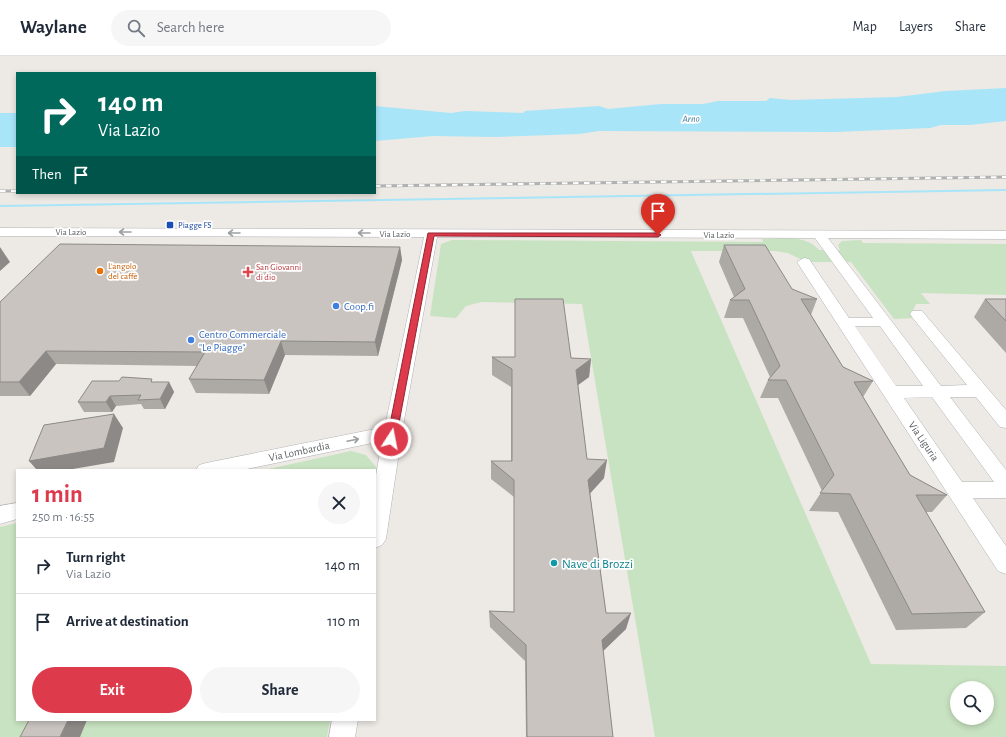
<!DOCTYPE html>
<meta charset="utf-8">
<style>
body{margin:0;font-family:"Alegreya Sans",sans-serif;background:#f6f6f7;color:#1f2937;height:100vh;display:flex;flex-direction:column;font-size:15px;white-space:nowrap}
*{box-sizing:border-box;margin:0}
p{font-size:13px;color:#747a83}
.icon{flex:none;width:22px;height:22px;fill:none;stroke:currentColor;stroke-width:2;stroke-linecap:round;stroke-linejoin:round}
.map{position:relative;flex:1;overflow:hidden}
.details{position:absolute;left:16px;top:413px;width:360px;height:252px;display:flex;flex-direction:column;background:#fff;border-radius:0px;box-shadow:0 2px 6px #0003}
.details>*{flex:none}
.hud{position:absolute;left:16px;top:16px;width:360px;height:122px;border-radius:0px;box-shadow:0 2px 6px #0003;background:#00695c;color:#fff;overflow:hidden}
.fabs{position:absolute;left:950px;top:625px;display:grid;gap:8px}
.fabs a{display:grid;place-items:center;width:44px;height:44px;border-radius:50%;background:#fff;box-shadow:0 2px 6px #0003;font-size:20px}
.pin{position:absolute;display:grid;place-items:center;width:34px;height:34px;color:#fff;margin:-41px -17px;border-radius:50% 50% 50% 0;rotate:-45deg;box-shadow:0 0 4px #0007}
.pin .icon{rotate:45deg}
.me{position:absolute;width:44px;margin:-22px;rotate:11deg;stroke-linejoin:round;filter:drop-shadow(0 0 3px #0008)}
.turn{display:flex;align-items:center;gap:14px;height:84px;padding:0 16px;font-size:18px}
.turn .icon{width:52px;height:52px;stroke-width:2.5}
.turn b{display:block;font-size:28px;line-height:34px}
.then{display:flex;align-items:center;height:38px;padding:0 16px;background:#0003;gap:8px;font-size:15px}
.round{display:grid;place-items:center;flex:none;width:42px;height:42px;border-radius:21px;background:#f6f6f7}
.summary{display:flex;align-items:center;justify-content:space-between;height:68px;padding:0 16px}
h1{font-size:24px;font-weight:700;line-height:30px;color:#dd3a4c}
.primary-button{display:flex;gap:8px;margin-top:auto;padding:8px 16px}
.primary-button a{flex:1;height:46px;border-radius:24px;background:#dd3a4c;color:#fff;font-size:16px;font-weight:700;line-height:46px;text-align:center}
.primary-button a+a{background:#f6f6f7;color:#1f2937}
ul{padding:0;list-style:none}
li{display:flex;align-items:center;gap:12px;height:56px;padding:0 16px;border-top:1px solid #e0e1e3}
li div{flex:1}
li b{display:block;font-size:15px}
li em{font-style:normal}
header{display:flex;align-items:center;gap:24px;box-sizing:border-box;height:56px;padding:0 20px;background:#fff;border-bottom:1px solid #e0e1e3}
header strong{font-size:19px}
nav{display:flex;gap:22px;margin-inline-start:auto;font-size:14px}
.search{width:280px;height:36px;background:#f6f6f7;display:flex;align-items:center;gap:10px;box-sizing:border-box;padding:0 14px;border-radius:22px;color:#747a83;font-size:15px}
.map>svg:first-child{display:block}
.green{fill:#c8e3c1;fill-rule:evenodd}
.water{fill:#a8e5f9}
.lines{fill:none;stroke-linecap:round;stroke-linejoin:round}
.stream{fill:#a8e5f9;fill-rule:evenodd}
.minor-casing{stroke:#afb2b5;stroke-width:1}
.minor{fill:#fff;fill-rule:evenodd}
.rail-casing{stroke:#b0b1b1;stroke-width:3}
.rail{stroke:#fff;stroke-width:2;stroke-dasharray:5.5;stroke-linecap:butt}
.wall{fill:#ada9a5}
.shaded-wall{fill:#8d8986}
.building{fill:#c9c4c0;stroke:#8d8986}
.oneway{stroke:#9da0a1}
.route{fill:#dd3a4c;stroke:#902631}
.transit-dot{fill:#1a4fb4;stroke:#fff;stroke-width:1.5}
.food-dot{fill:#e8710a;stroke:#fff;stroke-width:1.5}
.health-dot{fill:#e0444e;stroke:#fff;stroke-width:1.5}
.shop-dot{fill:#3f7fe0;stroke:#fff;stroke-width:1.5}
.culture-dot{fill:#0f9aa8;stroke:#fff;stroke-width:1.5}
.labels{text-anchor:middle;stroke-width:3.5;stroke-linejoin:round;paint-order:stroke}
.far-transit-label{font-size:9px;fill:#164399;stroke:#fff;text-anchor:start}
.far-street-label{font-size:9px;fill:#5c6063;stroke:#fff}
.far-food-label{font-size:9px;fill:#c56008;stroke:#fff;text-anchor:start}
.far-health-label{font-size:9px;fill:#be3a42;stroke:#fff;text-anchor:start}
.far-water-label{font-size:10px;font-style:italic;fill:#407c99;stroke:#fff}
.shop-label{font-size:11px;fill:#366cbe;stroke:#fff;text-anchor:start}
.street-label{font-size:11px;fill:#5c6063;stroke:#fff}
.near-culture-label{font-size:13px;fill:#0d838f;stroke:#fff;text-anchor:start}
</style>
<header>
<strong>Waylane</strong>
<div class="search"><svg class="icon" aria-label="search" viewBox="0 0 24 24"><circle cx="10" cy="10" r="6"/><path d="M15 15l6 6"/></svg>Search here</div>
<nav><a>Map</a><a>Layers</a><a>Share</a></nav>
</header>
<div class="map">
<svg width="1006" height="681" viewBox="0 0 1006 681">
<rect width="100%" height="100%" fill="#ede9e4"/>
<!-- green -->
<path class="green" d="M762,183C780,183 806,178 819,194H840L838,189L842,185L861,184L863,187L1006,188V239L921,237L930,248H916L913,254L915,262L894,263L851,206H806L788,197L775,195H691L871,608L1006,610V681H655L582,248L482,246L466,250L456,262L430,260L441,188L452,184L763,186ZM957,632H987V662H957Z
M351,395L366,399L377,412L375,422V414H264Z
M17,467V664H330L327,681H0V471Z"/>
<!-- water -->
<path class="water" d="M1006,32V65L970,69H941L930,72L836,76L599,75L579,78L495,81L433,80L375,85V50L451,57L465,55L523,57L525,55L599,50L608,53L661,48H703L718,45H766L770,42L791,44L897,41L946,35Z
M0,57H17V91H0Z"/>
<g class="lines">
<!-- stream -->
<path class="stream" d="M1006,133V135L0,151V149Z"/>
<defs>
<path id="minor" d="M0,172L1006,175V183L828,182L941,330L967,329L912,261L910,258L912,255H922L1006,354V372L1000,371L976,341H950L1006,414V442H973L1006,490V518L998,515L797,206L804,202L809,203L849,262H873L815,182L437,181L402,376L386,483L382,489L375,492V425L382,385L242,414H196L199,409L206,407L385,371L424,181L0,180ZM855,270H880L923,330H896ZM932,341L994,426H962L904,342Z
M17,447V463L0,468V450Z
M332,664H358L355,681H329Z"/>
</defs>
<!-- minor casing -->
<use href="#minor" class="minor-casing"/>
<!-- minor -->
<use href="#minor" class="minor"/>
<defs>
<path id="rail" d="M375,130L1006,121
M0,135H17"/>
</defs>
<!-- rail casing -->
<use href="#rail" class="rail-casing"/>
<!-- rail -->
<use href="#rail" class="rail"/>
</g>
<!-- wall -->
<path class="wall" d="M724,189L792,233L817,243L811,259L843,311L873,325L863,341L910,419L947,439L932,456H926L985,556L966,572L896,574L838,456L809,455L822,435L778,342H760L768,324L770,321L743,262H724L730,244L734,241L719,206Z
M400,191L402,204L378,300L285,299L269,338L196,337L189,323L197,310L56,308L30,340H0V246Z
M515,243L571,302L591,303L589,321L578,329L587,403L604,422L590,437L606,557L626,573L603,595L613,681H526L525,605L490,571L489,555L514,556V441L491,423V405H511V331L492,319V301H515Z
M985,243H1006V297L974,261Z
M154,326H169L174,336L165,353H144L141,348L116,350L112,356H84L78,346Z"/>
<!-- shaded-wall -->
<path class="shaded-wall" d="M0,191L10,206L0,215Z
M400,191L402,204L378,300L375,286Z
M281,285L285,299L269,338L264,324Z
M46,295L56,308L30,340L19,326Z
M591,303L589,321L574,332L576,314Z
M169,326L174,336L165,353L160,343Z
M110,340L116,350L112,356L106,346Z
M114,358L123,372L114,406L67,414H37L29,405Z
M607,404L604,422L586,442L588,424Z
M631,557L626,573L598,600L602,584Z
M68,664H87L80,681H60Z"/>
<!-- building -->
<path class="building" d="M60,188L400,191L375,286L281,285L264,324L189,323L205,296L46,295L19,326H0V246Z
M724,189H765L792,233L817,243H801L843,311L873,325L854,326L910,419L947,439H916L985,556L912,558L850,438L820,437L834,419L786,324H768L780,310L749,244H730L745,233Z
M515,243H563L571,302L591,303L576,314L587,403L607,404L588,424L606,557H631L602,584L613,681H527L526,589L489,555L514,556V424L491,405H512V313L492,301H515Z
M985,243H1006V265Z
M122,321L152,323L151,326H169L160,343L138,344L141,339L110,340L106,346H78L92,325H119Z
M114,358L104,392L29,405L44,369Z
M29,664H68L60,681H20Z"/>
<!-- one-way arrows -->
<defs><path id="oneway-shaft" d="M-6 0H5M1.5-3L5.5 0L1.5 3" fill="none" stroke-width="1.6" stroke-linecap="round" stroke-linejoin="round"/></defs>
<g class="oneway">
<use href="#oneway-shaft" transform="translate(125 176) rotate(180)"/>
<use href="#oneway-shaft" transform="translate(234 177) rotate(-180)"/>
<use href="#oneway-shaft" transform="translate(364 177) rotate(-180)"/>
<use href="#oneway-shaft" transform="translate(353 384) rotate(-12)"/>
</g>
<!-- route -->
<path class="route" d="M428,177H658L661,179L658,181L434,180L396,383L391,387L387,383Z"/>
<!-- markers -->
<rect class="transit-dot" x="166" y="165" width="8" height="8" rx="2"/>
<circle class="food-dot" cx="100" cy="215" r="4"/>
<path class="health-dot" d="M246 210h4v4h4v4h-4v4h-4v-4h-4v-4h4z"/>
<g class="shop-dot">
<circle cx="336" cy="250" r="4"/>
<circle cx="191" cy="284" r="4"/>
</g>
<circle class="culture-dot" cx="554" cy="507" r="4"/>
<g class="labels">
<!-- far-transit labels -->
<g class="far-transit-label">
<text x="178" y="172">Piagge FS</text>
</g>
<!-- far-street labels -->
<g class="far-street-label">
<text x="71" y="179">Via Lazio</text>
<text x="395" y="181">Via Lazio</text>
<text x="719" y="182">Via Lazio</text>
</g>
<!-- far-food labels -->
<g class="far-food-label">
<text x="108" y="213">L’angolo<tspan x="108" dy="10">del caffè</tspan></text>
</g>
<!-- far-health labels -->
<g class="far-health-label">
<text x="256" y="214">San Giovanni<tspan x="256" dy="10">di dio</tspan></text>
</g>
<!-- far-water labels -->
<g class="far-water-label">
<text transform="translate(691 62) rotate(-2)" y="4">Arno</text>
</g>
<!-- shop labels -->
<g class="shop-label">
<text x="344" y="254">Coop.fi</text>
<text x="199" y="282">Centro Commerciale<tspan x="199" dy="13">"Le Piagge"</tspan></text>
</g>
<!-- street labels -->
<g class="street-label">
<text transform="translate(924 385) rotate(56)" y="4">Via Liguria</text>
<text transform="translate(299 395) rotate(-12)" y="4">Via Lombardia</text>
</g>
<!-- near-culture labels -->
<g class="near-culture-label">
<text x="562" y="512">Nave di Brozzi</text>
</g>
</g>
</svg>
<div class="fabs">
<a><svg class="icon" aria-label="search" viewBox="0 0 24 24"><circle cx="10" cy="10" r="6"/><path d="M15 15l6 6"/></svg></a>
</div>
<div class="pin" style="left:658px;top:179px;background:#d93025"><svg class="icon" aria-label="arrive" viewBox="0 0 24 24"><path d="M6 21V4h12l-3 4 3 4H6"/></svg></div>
<svg class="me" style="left:391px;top:383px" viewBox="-20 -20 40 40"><circle r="17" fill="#dd3a4c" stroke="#fff" stroke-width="3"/><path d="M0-11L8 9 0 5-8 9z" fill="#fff"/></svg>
<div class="hud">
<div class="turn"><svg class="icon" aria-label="right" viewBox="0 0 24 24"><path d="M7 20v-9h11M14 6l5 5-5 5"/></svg><div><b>140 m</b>Via Lazio</div></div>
<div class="then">Then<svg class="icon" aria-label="arrive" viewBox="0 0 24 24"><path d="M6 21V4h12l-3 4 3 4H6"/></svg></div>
</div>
<section class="details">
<div class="summary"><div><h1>1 min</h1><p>250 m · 16:55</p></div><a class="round"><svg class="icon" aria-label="close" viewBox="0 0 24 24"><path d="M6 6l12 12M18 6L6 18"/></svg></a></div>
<ul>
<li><svg class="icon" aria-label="right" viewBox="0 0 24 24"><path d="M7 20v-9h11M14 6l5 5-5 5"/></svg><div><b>Turn right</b><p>Via Lazio</p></div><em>140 m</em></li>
<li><svg class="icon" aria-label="arrive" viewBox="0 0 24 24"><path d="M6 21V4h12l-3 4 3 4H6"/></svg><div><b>Arrive at destination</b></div><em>110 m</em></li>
</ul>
<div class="primary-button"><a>Exit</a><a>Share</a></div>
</section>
</div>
